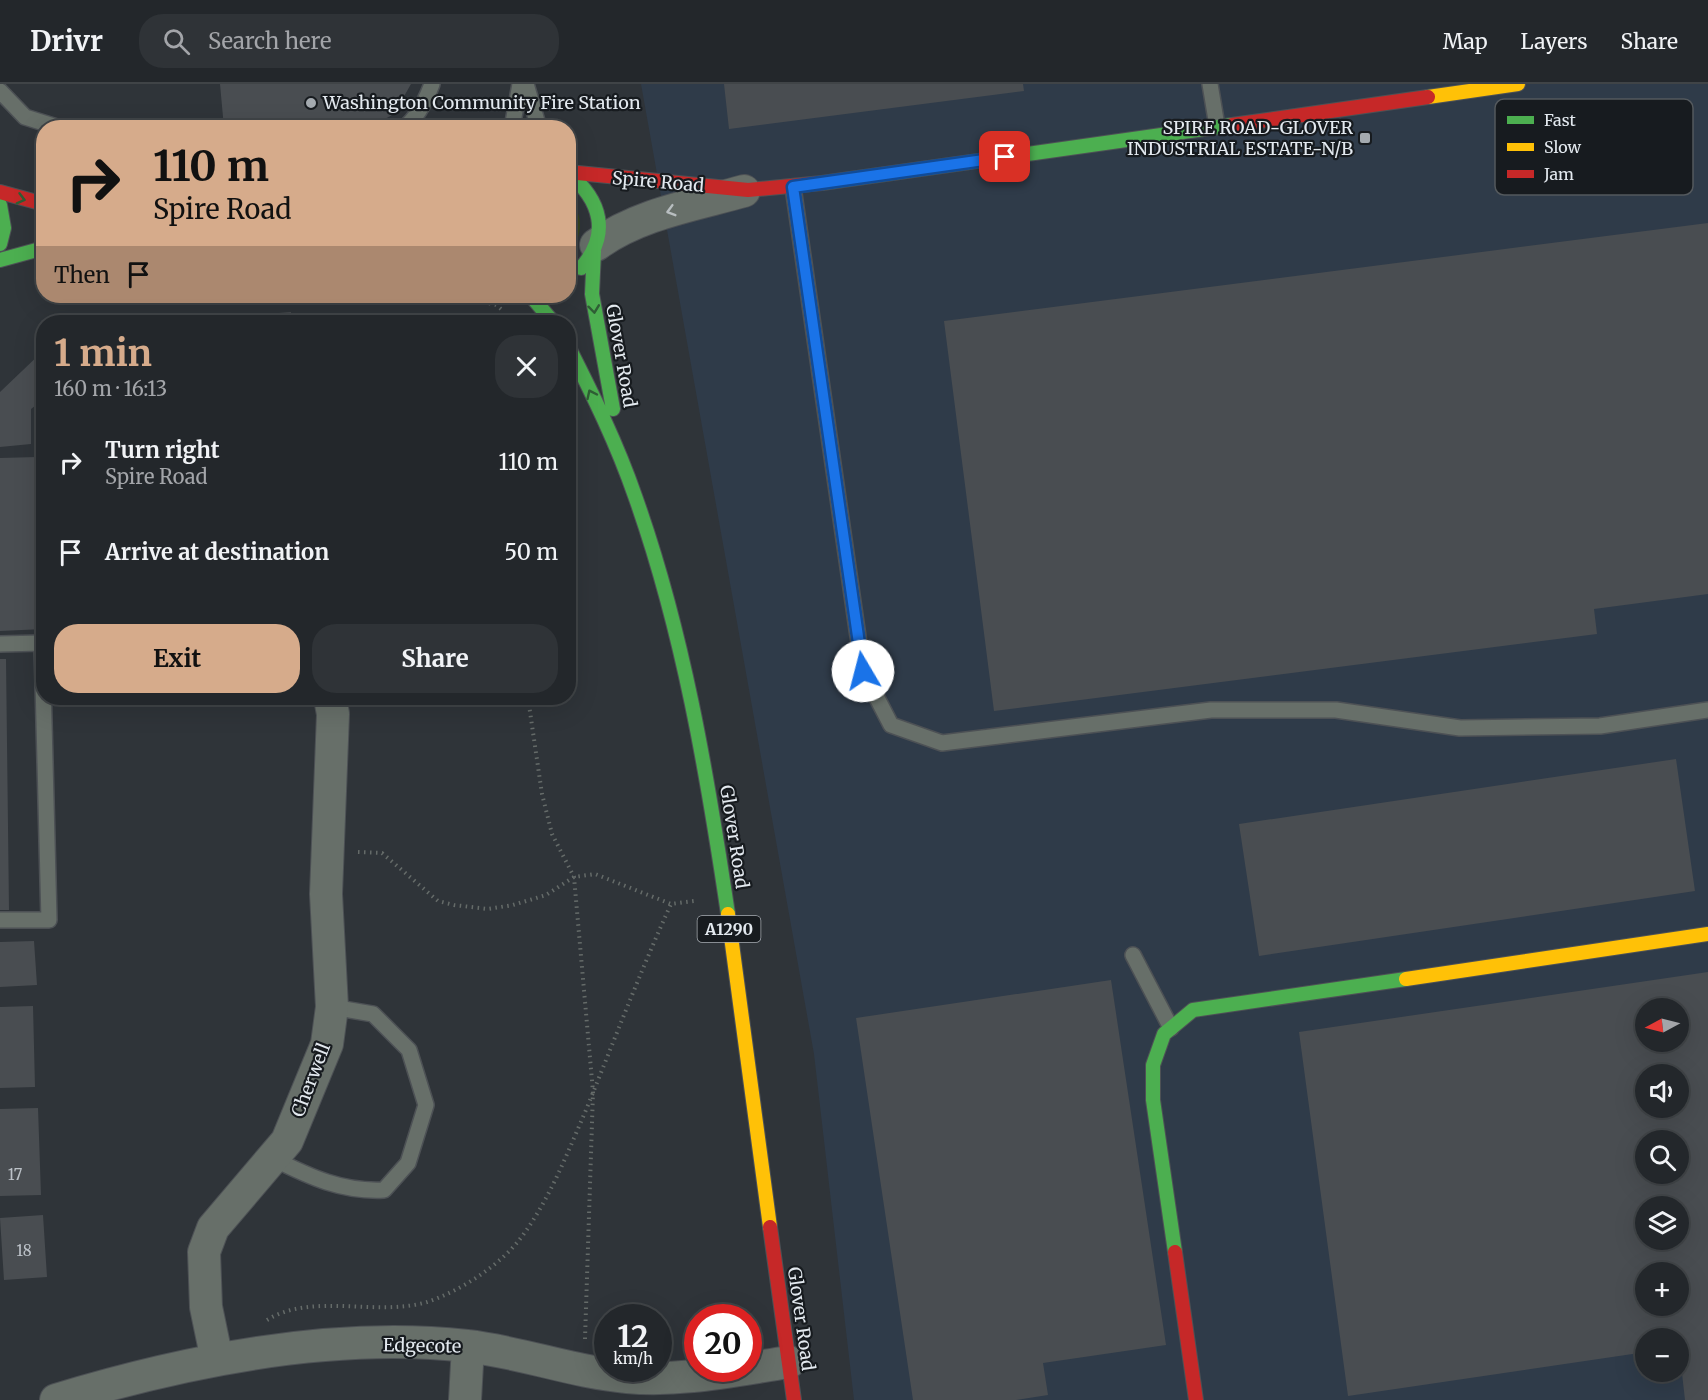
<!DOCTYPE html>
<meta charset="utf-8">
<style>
body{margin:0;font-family:Merriweather,serif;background:#2f3337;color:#f1f3f6;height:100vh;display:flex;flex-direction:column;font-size:22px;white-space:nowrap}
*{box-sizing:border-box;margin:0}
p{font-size:20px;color:#a3a5a9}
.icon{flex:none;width:33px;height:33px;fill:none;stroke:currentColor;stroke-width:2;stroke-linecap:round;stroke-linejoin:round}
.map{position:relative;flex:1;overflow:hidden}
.sheet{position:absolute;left:36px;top:231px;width:540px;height:390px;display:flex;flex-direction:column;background:#23272b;border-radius:24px;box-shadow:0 6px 24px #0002,0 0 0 2px #404447}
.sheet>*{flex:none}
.banner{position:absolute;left:36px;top:36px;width:540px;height:183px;border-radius:24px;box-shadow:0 6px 24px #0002,0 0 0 2px #404447;background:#d6ab8b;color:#111;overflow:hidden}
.needle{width:39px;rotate:263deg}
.tools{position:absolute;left:1635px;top:914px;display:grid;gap:12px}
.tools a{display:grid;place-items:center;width:54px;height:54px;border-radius:50%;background:#23272b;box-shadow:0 6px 24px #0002,0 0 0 2px #404447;font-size:30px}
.speed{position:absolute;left:594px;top:1220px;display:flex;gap:12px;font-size:30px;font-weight:700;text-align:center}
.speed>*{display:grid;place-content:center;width:78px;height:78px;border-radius:50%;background:#23272b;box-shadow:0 6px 24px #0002,0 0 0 2px #404447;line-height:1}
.speed small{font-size:15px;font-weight:400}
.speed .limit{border:9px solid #d22;background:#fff;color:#111}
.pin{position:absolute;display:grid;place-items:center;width:51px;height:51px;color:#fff;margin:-26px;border-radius:12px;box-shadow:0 3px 9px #0006}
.me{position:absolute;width:66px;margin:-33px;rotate:352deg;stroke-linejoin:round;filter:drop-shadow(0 0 4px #0008)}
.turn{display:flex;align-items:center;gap:21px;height:126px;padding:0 18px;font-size:27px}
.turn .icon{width:78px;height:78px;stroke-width:2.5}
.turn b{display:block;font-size:42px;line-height:51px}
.then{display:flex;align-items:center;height:57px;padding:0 18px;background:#0003;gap:12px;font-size:22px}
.round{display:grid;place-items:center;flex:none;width:63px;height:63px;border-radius:24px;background:#2f3337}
.summary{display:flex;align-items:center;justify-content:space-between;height:102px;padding:0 18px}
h1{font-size:36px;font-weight:700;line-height:45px;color:#d6ab8b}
.button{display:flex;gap:12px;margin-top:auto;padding:12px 18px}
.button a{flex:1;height:69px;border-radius:24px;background:#d6ab8b;color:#111;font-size:24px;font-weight:700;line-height:69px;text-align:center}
.button a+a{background:#2f3337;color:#f1f3f6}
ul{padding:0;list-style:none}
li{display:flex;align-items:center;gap:18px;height:90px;padding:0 18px}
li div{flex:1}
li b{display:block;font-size:22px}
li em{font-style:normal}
header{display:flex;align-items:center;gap:36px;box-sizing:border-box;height:84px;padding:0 30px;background:#23272b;border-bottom:2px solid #404447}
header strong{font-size:28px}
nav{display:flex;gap:33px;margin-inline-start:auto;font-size:21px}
.search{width:420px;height:54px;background:#2f3337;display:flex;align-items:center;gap:15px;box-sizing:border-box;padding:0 21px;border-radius:24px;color:#a3a5a9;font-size:22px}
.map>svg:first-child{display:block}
.built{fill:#2f3b49;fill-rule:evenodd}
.green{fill:#36441d}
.building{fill:#494d51;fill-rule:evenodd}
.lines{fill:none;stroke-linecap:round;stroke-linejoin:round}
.lane-casing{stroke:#4d5155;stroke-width:18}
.street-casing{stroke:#4d5155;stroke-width:34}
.fast-casing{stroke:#4d5155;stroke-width:16}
.slow-casing{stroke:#4d5155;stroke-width:16}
.jam-casing{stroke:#4d5155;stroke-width:16}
.path{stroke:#656b69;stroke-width:4;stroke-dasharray:1.5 4.5;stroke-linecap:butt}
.lane{stroke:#676f69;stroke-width:15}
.street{stroke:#676f69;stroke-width:32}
.fast{stroke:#4caf50;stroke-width:14}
.slow{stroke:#ffc107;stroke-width:14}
.jam{stroke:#c62828;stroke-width:14}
.oneway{stroke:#2f5e35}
.oneway2{stroke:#b8bec0}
.route-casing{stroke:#114b97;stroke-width:15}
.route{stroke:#1a73e8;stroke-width:10}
.poi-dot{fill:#a4aaaf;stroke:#171b1f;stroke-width:2}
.labels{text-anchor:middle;stroke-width:4.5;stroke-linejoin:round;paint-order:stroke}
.number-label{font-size:15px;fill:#bcc2c8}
.shield{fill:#171b1f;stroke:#a6abb1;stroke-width:1.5}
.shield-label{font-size:16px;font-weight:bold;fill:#e3e9ef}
.poi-label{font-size:18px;fill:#e3e9ef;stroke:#171b1f;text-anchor:start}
.street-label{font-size:18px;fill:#e3e9ef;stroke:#171b1f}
.key{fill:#171b1f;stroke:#54595d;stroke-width:1.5}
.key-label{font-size:16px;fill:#e3e9ef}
</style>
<header>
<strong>Drivr</strong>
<div class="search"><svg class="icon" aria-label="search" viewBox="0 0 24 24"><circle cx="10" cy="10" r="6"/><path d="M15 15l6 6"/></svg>Search here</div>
<nav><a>Map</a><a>Layers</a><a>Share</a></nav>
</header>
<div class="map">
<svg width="1708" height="1316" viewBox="0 0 1708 1316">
<rect width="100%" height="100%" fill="#2f3439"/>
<!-- built -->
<path class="built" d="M641,0H1708V1316H854L814,970ZM1646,924H1678V957H1646ZM1646,990H1678V1023H1646ZM1646,1056H1678V1089H1646ZM1646,1122H1678V1155H1646ZM1646,1188H1678V1221H1646ZM1646,1254H1678V1287H1646Z"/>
<!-- green -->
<path class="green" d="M569,114C585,132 582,153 569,171Z"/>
<!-- building -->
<path class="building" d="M220,0H411L394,30L372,42L364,44H224Z
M724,0H1023L1024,7L729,45Z
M1708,139V510L1594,525L1597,550L994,627L944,237Z
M291,228V238H178V237Z
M44,266V315L31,325V360L0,363V308Z
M37,373L44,545L0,547V374Z
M0,575H6L9,826H0Z
M1676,675L1695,807L1259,872L1239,740Z
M34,857L37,901L0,903V858Z
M1708,888V1316H1685L1678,1254H1646V1268L1348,1312L1299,948ZM1646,924H1678V957H1646ZM1646,990H1678V1023H1646ZM1646,1056H1678V1089H1646ZM1646,1122H1678V1155H1646ZM1646,1188H1678V1221H1646Z
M1111,896L1166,1261L1043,1279L1048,1311L1016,1316H913L856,934Z
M33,922L35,1003L0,1004V923Z
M38,1024L41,1111L0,1112V1025Z
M43,1131L47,1193L4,1196L0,1134Z"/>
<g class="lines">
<defs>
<path id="lane" d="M526,0L539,44
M1210,0L1217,42
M0,7L25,33L60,44
M404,44C418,33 426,16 432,0
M512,44L520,0
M793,103L863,587L891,641L942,659L1211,626H1336L1460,644L1600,642L1708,626
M0,560L42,559L49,836H0
M1133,871L1171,944
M274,1075C310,1093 342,1108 384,1106L408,1079L426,1021L409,966L373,930L332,923"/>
<path id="street" d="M596,161C638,130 694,121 744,107
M217,1276L206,1223L204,1168L213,1144L287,1057L327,960L332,923L326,810L333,630L330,614
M56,1316C184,1277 332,1247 467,1262C521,1268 572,1288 627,1293C681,1298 735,1286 789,1278
M465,1316L468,1262"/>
<path id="fast" d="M568,89C601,116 611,150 581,184
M822,99L1232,41
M0,121L4,144L0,160
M594,167L592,210L613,325
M0,176L44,164
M531,212L553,238
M568,262C593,311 617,360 635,412C683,547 707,689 728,830
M1175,1168L1153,1016V981L1164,950L1193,926L1406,895"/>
<path id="slow" d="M1428,13L1518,0
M728,830L770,1143
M1406,895L1708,850"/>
<path id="jam" d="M1232,41L1428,13
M568,88L748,106L822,99
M0,108L44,120
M770,1143L794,1316
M1175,1168L1196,1316"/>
</defs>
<!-- lane casing -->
<use href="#lane" class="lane-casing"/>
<!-- street casing -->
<use href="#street" class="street-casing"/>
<!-- fast casing -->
<use href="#fast" class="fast-casing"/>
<!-- slow casing -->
<use href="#slow" class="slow-casing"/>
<!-- jam casing -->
<use href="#jam" class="jam-casing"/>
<!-- path -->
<path class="path" d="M460,212L496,221L501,225
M528,614L542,710L552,750L574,793L593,1008L585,1255
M358,768L382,769L438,817L454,821L488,825L513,821L546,811L574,793L595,790L671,820
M267,1236C312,1208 377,1233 427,1218C460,1207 499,1182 520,1155C549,1117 567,1070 586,1026C614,957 640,888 671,820L694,817"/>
<!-- lane -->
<use href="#lane" class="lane"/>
<!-- street -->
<use href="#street" class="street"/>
<!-- fast -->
<use href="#fast" class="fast"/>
<!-- slow -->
<use href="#slow" class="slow"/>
<!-- jam -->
<use href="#jam" class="jam"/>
</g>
<!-- one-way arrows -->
<defs><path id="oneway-chevron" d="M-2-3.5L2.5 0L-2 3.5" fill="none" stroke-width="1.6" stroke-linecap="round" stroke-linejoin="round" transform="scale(1.5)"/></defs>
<g class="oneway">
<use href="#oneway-chevron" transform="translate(21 115) rotate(15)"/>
<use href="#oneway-chevron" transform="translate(594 225) rotate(83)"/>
<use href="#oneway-chevron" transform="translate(591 310) rotate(-115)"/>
</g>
<use class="oneway2" href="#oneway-chevron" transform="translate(671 127) rotate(164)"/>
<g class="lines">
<defs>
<path id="route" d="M863,587L793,103L1005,73"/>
</defs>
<!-- route casing -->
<use href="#route" class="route-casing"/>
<!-- route -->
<use href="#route" class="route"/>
</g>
<!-- markers -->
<g class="poi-dot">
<circle cx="311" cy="19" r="6"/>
<rect x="1359" y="48" width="12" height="12" rx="3"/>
</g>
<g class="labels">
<!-- number labels -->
<g class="number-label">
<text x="15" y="1096">17</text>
<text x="24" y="1172">18</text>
</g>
<!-- shield labels -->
<rect class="shield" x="697.5" y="832" width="63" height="26" rx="4.5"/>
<g class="shield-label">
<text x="729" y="851">A1290</text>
</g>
<!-- poi labels -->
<g class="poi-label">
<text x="323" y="25">Washington Community Fire Station</text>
<text x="1353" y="50" text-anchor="end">SPIRE ROAD-GLOVER<tspan x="1353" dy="21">INDUSTRIAL ESTATE-N/B</tspan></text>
</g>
<!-- street labels -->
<g class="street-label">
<text transform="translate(658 98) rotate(5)" y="6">Spire Road</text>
<text transform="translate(621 272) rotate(80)" y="6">Glover Road</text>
<text transform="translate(734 753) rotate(81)" y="6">Glover Road</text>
<text transform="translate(311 996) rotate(-69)" y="6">Cherwell</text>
<text transform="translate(801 1235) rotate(82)" y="6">Glover Road</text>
<text transform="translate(422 1262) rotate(1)" y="6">Edgecote</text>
</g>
</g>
<!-- legend -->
<rect x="1495" y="15" width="198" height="96" rx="9" class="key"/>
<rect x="1507" y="32" width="27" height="8" fill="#4caf50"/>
<rect x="1507" y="59" width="27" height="8" fill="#ffc107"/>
<rect x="1507" y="86" width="27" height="8" fill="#c62828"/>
<g class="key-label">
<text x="1544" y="42">Fast</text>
<text x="1544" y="69">Slow</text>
<text x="1544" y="96">Jam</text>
</g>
</svg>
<div class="tools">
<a><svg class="needle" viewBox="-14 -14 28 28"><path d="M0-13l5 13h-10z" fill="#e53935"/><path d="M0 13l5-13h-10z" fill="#a3a5a9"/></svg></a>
<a><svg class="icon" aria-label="sound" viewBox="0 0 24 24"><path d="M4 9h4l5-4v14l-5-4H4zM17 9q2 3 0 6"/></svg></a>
<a><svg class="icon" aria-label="search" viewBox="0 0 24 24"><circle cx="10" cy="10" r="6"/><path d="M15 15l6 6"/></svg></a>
<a><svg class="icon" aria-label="layers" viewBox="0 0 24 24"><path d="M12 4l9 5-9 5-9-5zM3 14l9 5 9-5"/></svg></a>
<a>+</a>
<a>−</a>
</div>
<div class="speed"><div>12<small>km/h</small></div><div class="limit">20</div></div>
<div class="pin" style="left:1005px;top:73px;background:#d93025"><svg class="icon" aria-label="arrive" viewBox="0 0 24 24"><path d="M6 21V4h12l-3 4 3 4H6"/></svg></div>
<svg class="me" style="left:863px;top:587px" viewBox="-20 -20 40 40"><circle r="19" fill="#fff"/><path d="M0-13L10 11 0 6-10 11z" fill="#1a73e8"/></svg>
<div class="banner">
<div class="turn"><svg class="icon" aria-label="right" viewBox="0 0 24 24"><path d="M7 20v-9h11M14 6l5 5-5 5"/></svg><div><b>110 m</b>Spire Road</div></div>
<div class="then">Then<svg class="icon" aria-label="arrive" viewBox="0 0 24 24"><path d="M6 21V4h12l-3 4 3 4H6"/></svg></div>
</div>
<section class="sheet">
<div class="summary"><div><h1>1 min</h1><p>160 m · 16:13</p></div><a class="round"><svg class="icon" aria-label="close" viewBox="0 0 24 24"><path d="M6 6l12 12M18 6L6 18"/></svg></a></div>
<ul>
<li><svg class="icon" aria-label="right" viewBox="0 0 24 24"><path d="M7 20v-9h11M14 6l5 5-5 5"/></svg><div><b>Turn right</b><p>Spire Road</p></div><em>110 m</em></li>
<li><svg class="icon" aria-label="arrive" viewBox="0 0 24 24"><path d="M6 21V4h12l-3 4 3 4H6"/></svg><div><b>Arrive at destination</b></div><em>50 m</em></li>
</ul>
<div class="button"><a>Exit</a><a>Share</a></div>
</section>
</div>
